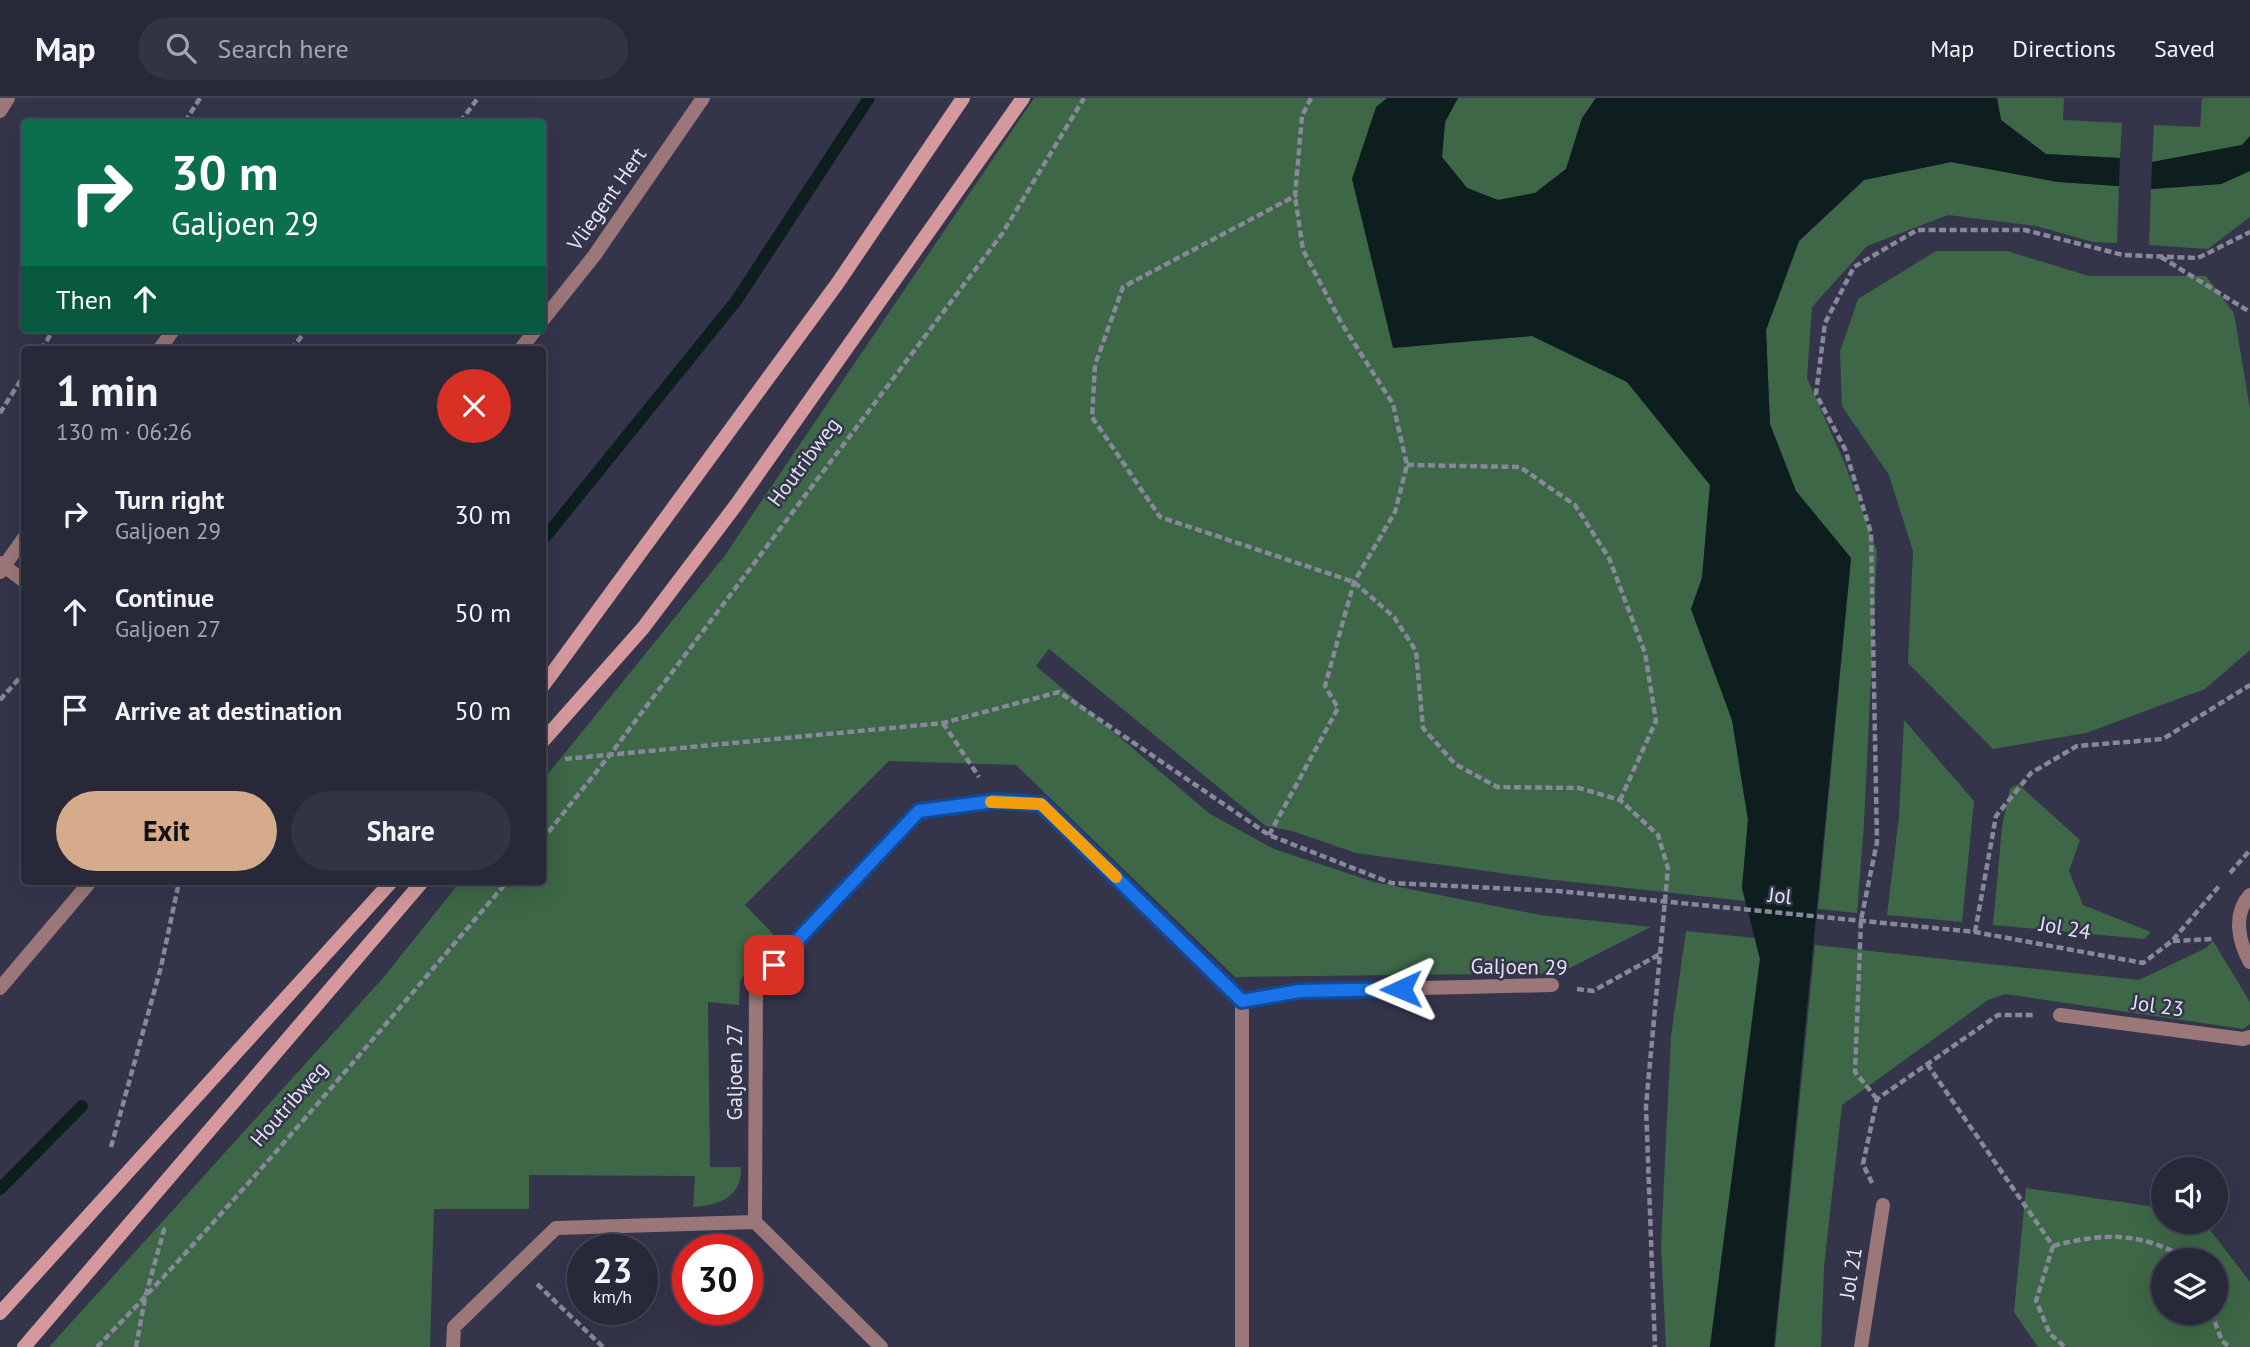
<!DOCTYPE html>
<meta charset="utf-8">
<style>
body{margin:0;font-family:"PT Sans",sans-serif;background:#333443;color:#f1f3f6;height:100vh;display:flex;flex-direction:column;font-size:26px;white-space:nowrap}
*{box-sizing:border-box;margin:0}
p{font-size:23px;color:#a4a6ae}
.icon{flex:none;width:38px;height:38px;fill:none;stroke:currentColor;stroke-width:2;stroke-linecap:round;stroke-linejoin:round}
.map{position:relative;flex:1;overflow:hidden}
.sheet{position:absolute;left:21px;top:248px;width:525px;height:539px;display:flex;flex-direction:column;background:#272838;border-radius:7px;box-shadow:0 7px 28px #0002,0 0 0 2px #434453}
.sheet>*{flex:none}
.hud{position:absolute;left:21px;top:21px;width:525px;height:214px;border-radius:7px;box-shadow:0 7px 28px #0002,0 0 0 2px #434453;background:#0b6e4f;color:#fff;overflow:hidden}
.fabs{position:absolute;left:2151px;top:1059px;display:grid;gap:14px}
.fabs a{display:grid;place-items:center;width:77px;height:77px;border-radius:50%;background:#272838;box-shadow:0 7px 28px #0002,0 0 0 2px #434453;font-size:35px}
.speed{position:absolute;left:567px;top:1136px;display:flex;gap:14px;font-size:35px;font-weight:700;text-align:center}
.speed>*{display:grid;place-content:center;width:91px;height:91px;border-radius:50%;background:#272838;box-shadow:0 7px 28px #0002,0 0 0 2px #434453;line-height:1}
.speed small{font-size:18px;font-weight:400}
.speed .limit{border:10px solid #d22;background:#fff;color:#111}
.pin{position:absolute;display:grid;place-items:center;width:60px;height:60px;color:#fff;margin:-30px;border-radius:14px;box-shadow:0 4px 10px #0006}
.me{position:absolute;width:77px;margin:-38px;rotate:269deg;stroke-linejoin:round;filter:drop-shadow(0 0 5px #0008)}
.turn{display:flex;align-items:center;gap:24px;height:147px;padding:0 35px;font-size:32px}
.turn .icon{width:91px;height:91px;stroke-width:2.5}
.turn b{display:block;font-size:49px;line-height:60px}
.then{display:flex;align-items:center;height:66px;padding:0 35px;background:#0003;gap:14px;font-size:26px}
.round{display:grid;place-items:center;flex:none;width:74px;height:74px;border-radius:37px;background:#333443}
.summary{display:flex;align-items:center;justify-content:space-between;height:119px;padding:0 35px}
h1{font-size:42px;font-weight:800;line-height:52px}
.cta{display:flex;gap:14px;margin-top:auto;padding:14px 35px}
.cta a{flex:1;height:80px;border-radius:42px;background:#d6ab8b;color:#111;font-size:28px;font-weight:800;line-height:80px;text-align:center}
.cta a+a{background:#333443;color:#f1f3f6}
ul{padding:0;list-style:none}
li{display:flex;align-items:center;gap:21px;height:98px;padding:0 35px}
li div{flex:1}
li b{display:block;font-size:26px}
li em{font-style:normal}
header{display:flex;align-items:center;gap:42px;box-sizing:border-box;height:98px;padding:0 35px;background:#272838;border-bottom:2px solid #434453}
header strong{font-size:33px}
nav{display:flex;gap:38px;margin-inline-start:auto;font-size:24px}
.search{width:490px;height:63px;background:#333443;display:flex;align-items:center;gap:18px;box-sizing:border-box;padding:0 24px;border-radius:38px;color:#a4a6ae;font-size:26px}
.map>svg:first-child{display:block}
.green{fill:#3d6746;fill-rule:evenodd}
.water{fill:#0e1e1f}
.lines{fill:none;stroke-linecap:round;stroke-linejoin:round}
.stream{stroke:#0e1e1f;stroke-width:12}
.path{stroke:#87889a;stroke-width:4.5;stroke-dasharray:7 3.5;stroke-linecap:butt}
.street{stroke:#9c7779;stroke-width:14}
.secondary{stroke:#d5999d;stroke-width:14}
.route-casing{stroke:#114b97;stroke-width:18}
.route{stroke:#1a73e8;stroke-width:12}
.slow{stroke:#f59e0b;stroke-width:12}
.labels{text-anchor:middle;stroke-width:5;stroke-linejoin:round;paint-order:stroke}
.street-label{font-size:21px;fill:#e3e4f2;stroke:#34354b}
</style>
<header>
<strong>Map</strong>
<div class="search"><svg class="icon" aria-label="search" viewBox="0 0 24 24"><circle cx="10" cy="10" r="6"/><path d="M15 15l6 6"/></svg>Search here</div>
<nav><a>Map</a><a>Directions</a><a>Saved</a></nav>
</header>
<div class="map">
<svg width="2250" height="1249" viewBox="0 0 2250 1249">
<rect width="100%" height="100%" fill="#34354b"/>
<!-- green -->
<path class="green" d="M1034,0H1387L1376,10L1393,249L1532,238L1627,284L1710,387L1702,480L1691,511L1732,622L1748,722L1742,790L1745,803L1545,781L1356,755L1292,733L1266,728L1049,551L1036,568L1210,716L1274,751L1374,784L1540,817L1651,829L1560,875L1235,879L1016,667L889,663L745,807L774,837L754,858L740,884L739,907L708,904L710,1069H741C742,1099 720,1107 693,1109L695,1078L529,1077V1111H434L430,1249H49L383,880L460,784H542L543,682L723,460Z
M1458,0H1596L1582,20L1566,71L1535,95L1498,102L1467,90L1442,59L1445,24Z
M1997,0H2064L2063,22L2122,25L2120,60L2046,56L2001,22Z
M2202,0H2250V38L2242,47L2152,64L2154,27L2200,29Z
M1951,64L2058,84L2119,88L2117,145L2093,144L2036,128L1948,117L1867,148L1812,209L1807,280L1845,366L1877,453L1864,726L1857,815L1818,811L1851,460L1796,393L1770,327L1766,232L1799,143L1864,82Z
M2250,73V119L2208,151L2149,147L2151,91L2221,86Z
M1936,153H2007L2089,178H2206L2234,215L2250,311V552L2205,591L2086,635L1993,651L1908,565L1913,453L1889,377L1842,308L1840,254L1858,201Z
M1904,622L1974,703L1962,824L1887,817L1899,719Z
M2018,686L2080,742L2069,773L2083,807L2151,834L2144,841L1993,827L2002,729L2010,691Z
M1686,833L1755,840L1760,861L1710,1249H1666L1661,1147L1671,938Z
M2213,843L2250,904V926L2243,931L2005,896L1988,902L1842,1007L1824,1169L1821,1249H1775L1815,847L2139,882L2206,850Z
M2026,1090L2163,1110V1124H2204L2250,1184V1249H2038L2014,1214ZM2163,1162H2216V1214H2163Z"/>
<!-- water -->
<path class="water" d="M1387,0H1458L1445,24L1442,59L1467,90L1498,102L1535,95L1566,71L1582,20L1596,0H1997L2001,22L2046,56L2120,60L2119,88L2058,84L1951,64L1864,82L1799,143L1766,232L1770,326L1796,393L1851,460L1774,1249H1710L1760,861L1742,790L1748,722L1732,622L1691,511L1702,480L1710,387L1627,284L1532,238L1393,250L1352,81L1376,9Z
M2250,38V73L2221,86L2151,91L2152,64L2242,47Z"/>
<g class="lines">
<!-- stream -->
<path class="stream" d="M542,443L736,203L869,0
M0,1091L82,1008"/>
<!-- path -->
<path class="path" d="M1311,0L1302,18L1295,98L1123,189L1095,267L1092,319L1160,419L1354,484L1394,519L1416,553L1423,630L1455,666L1497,689L1579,690L1620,702L1658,737L1668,770L1646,1008L1655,1249
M185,24L200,0
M460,24L478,0
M2161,159L2250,214
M41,252L54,231
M291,252L307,231
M0,315L24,277
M1407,367L1520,369L1575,407L1609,460L1645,555L1656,623L1620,702
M0,602L24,575
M943,625L979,679
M565,661L943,625L1059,594L1269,737L1391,785L1558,793L1975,834L2143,865L2172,843L2220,787
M1269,737L1338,610L1325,588L1354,484L1395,414L1407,367L1393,306L1342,226L1303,152L1295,98
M542,742L609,658L1002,136L1084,0
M2230,775L2250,752
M1975,834L1996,718L2031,675L2077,648L2163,641L2250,587
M2173,843L2213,841
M1577,891L1593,893L1660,856
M1927,966L2053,1148
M1877,1001L1855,974L1861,822L1877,744L1871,435L1845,351L1816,296L1825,225L1854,169L1917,132H2025L2123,157L2198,160L2250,134
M111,1049L161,869L179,784
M1872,1085L1863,1066L1877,1001L1998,917H2034
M2053,1148C2105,1134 2142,1134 2189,1162
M2053,1148L2036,1203L2050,1236L2065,1249
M537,1186L603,1249
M2211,1214L2222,1243L2230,1249
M97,1249C241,1101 372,941 507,784
M136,1249L145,1200L164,1132L161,1129"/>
<!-- street -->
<path class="street" d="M0,13L8,0
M542,223L594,158L703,0
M159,252L174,231
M520,252L536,231
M0,465L24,483
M0,474L24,440
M2250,797C2233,816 2238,843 2250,864
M0,890L90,784
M1242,903L1299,893L1552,887
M2060,917L2243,941L2250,939
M755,1124L756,886L919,713L995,703L1041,706L1242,903V1249
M453,1249L454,1229L556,1130L755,1124L881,1249
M1861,1249L1883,1107"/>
<!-- secondary -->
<path class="secondary" d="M542,589L837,186L963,0
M542,644L643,530L736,407L1023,0
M0,1215L391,784
M24,1249L422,784"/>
</g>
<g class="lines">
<defs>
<path id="route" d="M774,867L919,713L995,703L1041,706L1242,903L1299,893L1401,891"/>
</defs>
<!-- route casing -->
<use href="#route" class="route-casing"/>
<!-- route -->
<use href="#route" class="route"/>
<!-- slow -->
<path class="slow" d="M991,704L1041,706L1116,779"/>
</g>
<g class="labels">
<!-- street labels -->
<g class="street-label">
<text transform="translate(607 101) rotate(-55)" y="7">Vliegent Hert</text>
<text transform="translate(804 364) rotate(-53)" y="7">Houtribweg</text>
<text transform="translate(1780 798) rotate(6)" y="7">Jol</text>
<text transform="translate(2065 830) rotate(10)" y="7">Jol 24</text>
<text transform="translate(1519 869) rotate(1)" y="7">Galjoen 29</text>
<text transform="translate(2158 908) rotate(8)" y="7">Jol 23</text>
<text transform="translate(735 974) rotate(-90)" y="7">Galjoen 27</text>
<text transform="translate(289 1006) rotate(-49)" y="7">Houtribweg</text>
<text transform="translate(1851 1175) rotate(-81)" y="7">Jol 21</text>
</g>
</g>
</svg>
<div class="fabs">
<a><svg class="icon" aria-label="sound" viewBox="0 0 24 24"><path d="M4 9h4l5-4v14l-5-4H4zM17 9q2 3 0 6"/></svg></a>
<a><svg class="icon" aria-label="layers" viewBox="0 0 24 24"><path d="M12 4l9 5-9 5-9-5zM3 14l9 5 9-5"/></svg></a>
</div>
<div class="speed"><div>23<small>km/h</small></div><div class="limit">30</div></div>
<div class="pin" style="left:774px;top:867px;background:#d93025"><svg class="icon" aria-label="arrive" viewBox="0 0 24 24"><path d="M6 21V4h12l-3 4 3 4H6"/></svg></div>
<svg class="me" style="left:1401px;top:891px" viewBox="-20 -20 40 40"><path d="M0-17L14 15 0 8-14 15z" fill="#1a73e8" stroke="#fff" stroke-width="4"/></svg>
<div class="hud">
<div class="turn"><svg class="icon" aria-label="right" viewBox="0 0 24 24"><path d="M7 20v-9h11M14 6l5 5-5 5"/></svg><div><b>30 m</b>Galjoen 29</div></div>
<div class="then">Then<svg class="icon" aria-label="ahead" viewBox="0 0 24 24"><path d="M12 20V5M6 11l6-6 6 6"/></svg></div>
</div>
<section class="sheet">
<div class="summary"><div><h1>1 min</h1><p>130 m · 06:26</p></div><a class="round" style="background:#d93025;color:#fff"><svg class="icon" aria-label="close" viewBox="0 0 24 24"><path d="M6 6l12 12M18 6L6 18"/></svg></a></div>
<ul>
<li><svg class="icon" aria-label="right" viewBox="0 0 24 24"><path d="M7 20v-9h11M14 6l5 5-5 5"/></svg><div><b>Turn right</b><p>Galjoen 29</p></div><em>30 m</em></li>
<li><svg class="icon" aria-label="ahead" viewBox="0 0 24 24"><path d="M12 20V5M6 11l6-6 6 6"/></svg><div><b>Continue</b><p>Galjoen 27</p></div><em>50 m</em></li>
<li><svg class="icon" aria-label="arrive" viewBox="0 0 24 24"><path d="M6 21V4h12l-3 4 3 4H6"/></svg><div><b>Arrive at destination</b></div><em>50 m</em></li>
</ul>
<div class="cta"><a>Exit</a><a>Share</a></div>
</section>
</div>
